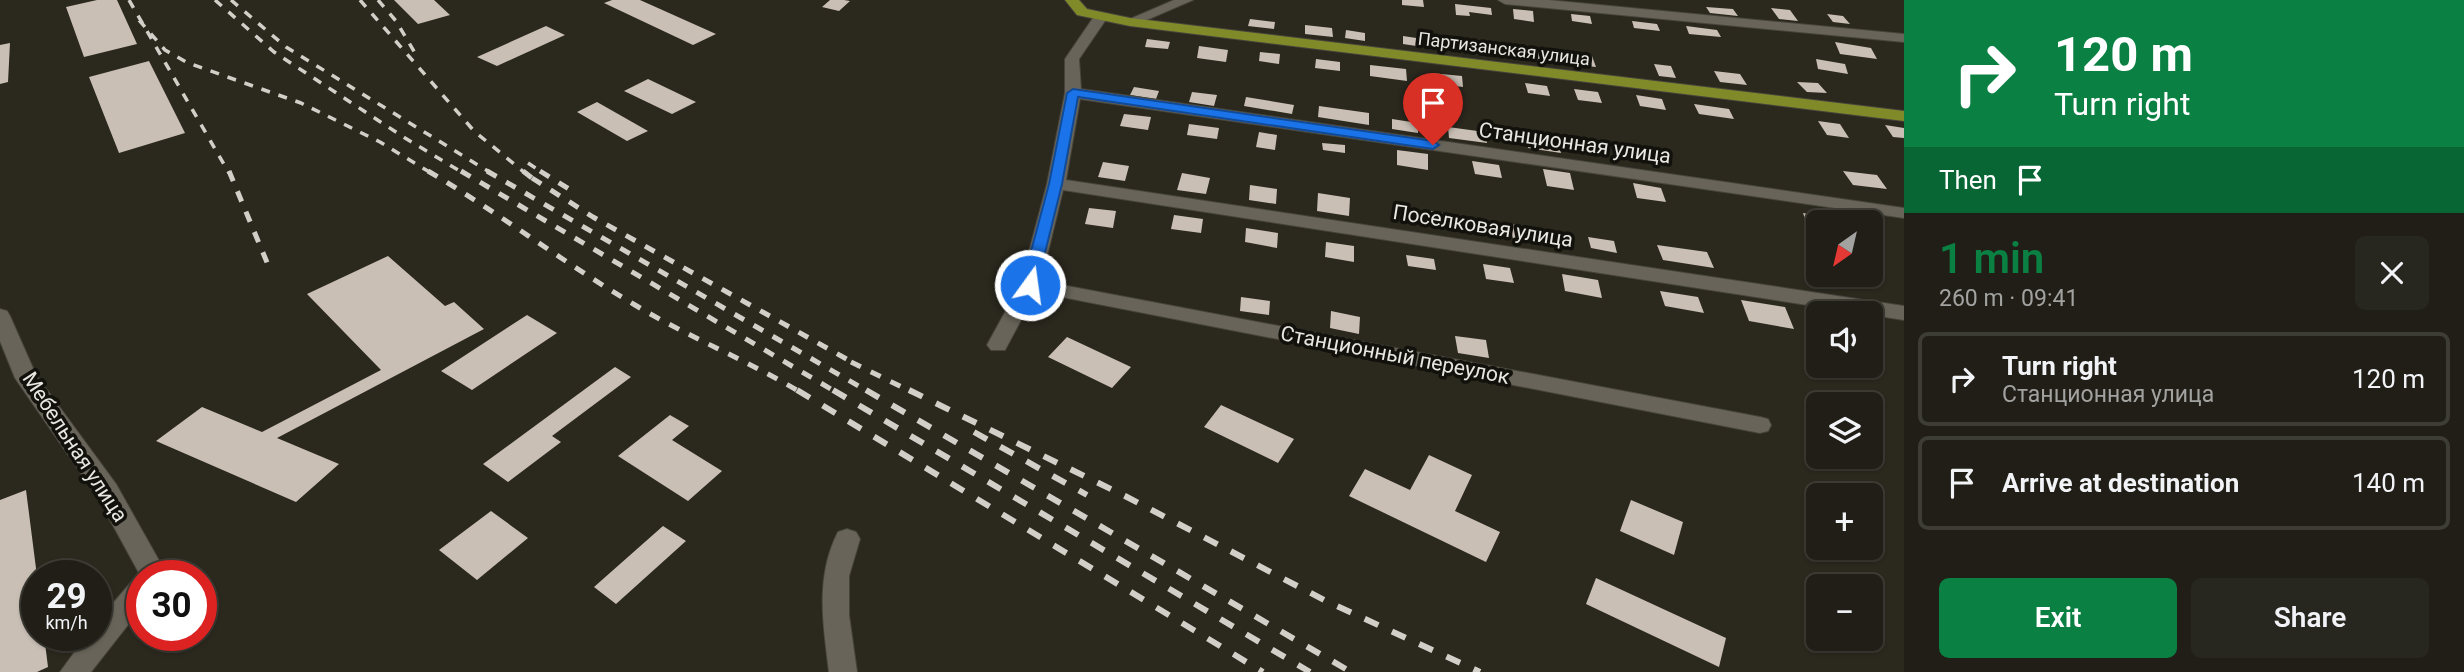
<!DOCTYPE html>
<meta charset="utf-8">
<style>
body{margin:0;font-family:Roboto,sans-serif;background:#28271f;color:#f1f3f6;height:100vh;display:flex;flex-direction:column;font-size:26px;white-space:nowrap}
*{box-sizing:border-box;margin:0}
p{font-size:23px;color:#a2a2a1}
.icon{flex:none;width:38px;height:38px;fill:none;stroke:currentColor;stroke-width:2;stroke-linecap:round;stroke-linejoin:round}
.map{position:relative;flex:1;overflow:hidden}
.details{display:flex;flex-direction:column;background:#201e16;width:560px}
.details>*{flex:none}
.hud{background:#0b8043;color:#fff;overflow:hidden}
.needle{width:46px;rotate:214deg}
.tools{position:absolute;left:1806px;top:210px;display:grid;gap:14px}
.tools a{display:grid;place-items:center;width:77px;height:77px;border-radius:10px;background:#201e16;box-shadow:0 2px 5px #0004,0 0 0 2px #3d3c35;font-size:35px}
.speed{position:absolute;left:21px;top:560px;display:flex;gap:14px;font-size:35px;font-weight:700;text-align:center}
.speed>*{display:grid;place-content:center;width:91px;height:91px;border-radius:50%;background:#201e16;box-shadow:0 2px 5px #0004,0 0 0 2px #3d3c35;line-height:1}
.speed small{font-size:18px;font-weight:400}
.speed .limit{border:10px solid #d22;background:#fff;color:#111}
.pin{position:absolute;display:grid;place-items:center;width:60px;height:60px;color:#fff;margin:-72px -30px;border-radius:50% 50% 50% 0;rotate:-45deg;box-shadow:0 0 7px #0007}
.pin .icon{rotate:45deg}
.me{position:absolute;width:77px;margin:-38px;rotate:14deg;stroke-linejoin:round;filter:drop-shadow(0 0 5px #0008)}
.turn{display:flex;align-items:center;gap:24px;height:147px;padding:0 35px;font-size:32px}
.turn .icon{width:91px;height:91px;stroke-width:2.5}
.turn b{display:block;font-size:49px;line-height:60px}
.then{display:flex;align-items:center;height:66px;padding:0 35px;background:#0003;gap:14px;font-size:26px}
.round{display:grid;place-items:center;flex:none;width:74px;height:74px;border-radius:10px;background:#28271f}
.summary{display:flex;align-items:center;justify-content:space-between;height:119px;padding:0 35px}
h1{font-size:42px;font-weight:600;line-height:52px;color:#0b8043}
.cta{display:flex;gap:14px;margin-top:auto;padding:14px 35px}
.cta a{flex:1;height:80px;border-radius:10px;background:#0b8043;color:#fff;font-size:28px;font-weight:600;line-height:80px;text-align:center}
.cta a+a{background:#28271f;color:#f1f3f6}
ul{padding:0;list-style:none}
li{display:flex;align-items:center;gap:21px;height:94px;margin:0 14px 10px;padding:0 21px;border:4px solid #3d3c35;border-radius:10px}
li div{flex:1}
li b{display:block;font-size:26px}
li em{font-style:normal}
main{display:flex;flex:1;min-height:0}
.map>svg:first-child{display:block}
.building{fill:#c9bfb5}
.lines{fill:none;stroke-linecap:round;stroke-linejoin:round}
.street-casing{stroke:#46443c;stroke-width:2}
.primary-casing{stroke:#46443c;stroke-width:2}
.street{fill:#686459;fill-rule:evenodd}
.primary{fill:#818a29;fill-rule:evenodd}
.rail-far2{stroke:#d2cfc9;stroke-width:3.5;stroke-dasharray:9 9;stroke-linecap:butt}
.rail-far1{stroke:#d2cfc9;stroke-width:5;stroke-dasharray:11 11;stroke-linecap:butt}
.rail{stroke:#d2cfc9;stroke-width:6;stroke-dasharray:15 15;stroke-linecap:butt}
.route{fill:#1a73e8;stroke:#114b97;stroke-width:2}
.labels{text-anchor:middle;stroke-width:7;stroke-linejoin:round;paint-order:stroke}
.far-street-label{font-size:18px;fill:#e9e7e1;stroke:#12110c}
.street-label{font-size:21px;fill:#e9e7e1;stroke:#12110c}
</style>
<main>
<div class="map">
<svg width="1904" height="672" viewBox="0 0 1904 672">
<rect width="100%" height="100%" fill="#2b281e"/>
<!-- building -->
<path class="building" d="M97,0H117L137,44L84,57L66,7Z
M394,0H434L450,15L418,24Z
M612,0H640L716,34L693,45L604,3Z
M830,0H844L850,1L839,11L822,7Z
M1402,0H1423L1424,7L1402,5Z
M1455,4L1491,8L1492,15L1469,12L1470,16L1456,15Z
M1706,7L1733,9L1738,16L1710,13Z
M1771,8L1790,10L1798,21L1779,19Z
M1513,9L1533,11L1534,22L1514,19Z
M1571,14L1590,16L1592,24L1572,21Z
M1827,14L1843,16L1850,24L1833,22Z
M1250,19L1275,22L1274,29L1248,26Z
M1632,21L1657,24L1660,31L1634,28Z
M1305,25L1332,28L1333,37L1305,34Z
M546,26L565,35L497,66L477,57Z
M1686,26L1717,30L1721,37L1689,34Z
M1346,30L1365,33V41L1345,38Z
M1403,36L1423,39V47L1403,44Z
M1147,39L1170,42L1168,49L1145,47Z
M1835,42L1871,48L1877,59L1840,54Z
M10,43L8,82L0,84V45Z
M1457,44L1483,47L1484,55L1458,52Z
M1199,46L1228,50L1226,62L1197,58Z
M1531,51L1549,53L1552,62L1533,60Z
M1260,52L1280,54L1279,64L1259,61Z
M1574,53L1592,56L1596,67L1577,65Z
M1316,59L1340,62V71L1315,68Z
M1816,59L1845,64L1848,74L1818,69Z
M149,61L185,133L119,153L89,77Z
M1654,64L1671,66L1676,78L1659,76Z
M1370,65L1406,69L1407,81L1370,76Z
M1714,71L1740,74L1747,85L1720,82Z
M1431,73L1462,76L1463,87L1433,83Z
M648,79L696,102L672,114L624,91Z
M1797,82L1818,83L1827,93L1807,92Z
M1525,83L1547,86L1550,96L1528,93Z
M1134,87L1159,91L1156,99L1130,95Z
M1574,89L1598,92L1602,103L1578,100Z
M1192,92L1217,95L1214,106L1189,102Z
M1636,95L1662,99L1666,110L1640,106Z
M1246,97L1294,105L1292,114L1244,106Z
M597,102L648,131L627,141L577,112Z
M1694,104L1729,109L1734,119L1699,114Z
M1319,106L1369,113V125L1318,117Z
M1124,114L1151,117L1148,130L1120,126Z
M1392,119L1418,123V133L1392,129Z
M1818,121L1840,124L1849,138L1827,135Z
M1189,124L1219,128L1217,139L1187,135Z
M1885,125L1904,128V138L1893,137Z
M1448,127L1485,132L1487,143L1449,138Z
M1525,131L1557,136L1561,153L1528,148Z
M1259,132L1277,135L1275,150L1256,147Z
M1322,143L1345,145V153L1323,150Z
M1397,150L1428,154V170L1397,165Z
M1472,161L1499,165L1502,178L1475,174Z
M1103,162L1129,166L1125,181L1098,177Z
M1543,169L1570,173L1574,190L1547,186Z
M1843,171L1877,175L1887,189L1853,185Z
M1182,173L1210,178L1206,194L1177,190Z
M1633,183L1661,188L1666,202L1637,198Z
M1250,185L1277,189L1276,204L1249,200Z
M1318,193L1350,198L1349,216L1317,211Z
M1089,208L1116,211L1113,228L1085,224Z
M1430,211L1462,216L1463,231L1431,226Z
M1803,213L1839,219L1840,222H1818V228L1808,227Z
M1174,215L1203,219L1201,233L1171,229Z
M1510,224L1542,229L1545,244L1513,239Z
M1246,228L1278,233L1277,248L1245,242Z
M1588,237L1614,241L1617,253L1591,248Z
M1326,242L1354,246V262L1325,257Z
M1657,245L1707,252L1714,268L1663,260Z
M1406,255L1434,259L1436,270L1408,266Z
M388,256L445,306L454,302L484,329L277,438L339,464L296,502L156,441L202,407L262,432L381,370L307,294Z
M1483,264L1510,268L1514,283L1486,279Z
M1562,274L1598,280L1602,298L1565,291Z
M1660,291L1698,297L1704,313L1665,306Z
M1241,297L1270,301L1269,315L1240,311Z
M1741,300L1785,307L1794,329L1749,321Z
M1331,311L1360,317L1359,334L1330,328Z
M527,315L557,333L472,390L441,371Z
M1455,336L1486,340L1489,358L1458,353Z
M1067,337L1131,367L1112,388L1048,357Z
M615,367L631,377L552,436L561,442L508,482L483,464Z
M1221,405L1294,439L1278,463L1204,427Z
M670,415L689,426L672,440L722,471L688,501L618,456Z
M1429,455L1472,475L1455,511L1500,532L1486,562L1349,496L1365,469L1410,490Z
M26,490L37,576V635H44L48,667L37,672H0V500Z
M1631,500L1683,522L1674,555L1620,531Z
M491,511L528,538L477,580L439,550Z
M663,526L686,541L616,604L594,587Z
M1596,578L1726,638L1719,667L1586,604Z"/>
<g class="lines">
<defs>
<path id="street" d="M1174,0H1193L1135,25H1125L1123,22Z
M1498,0H1548L1904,34V42L1505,4Z
M1100,14L1107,18L1079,59L1081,89L1904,208V218L1080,99L1066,180L1904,306V320L1063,190L1041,281L1760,417L1768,419L1771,425L1768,431L1760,433L1036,292L1005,350H991L987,345L1020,285L1047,184L1065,93V59L1095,15Z
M0,309L7,311L10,316L36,375L116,484L166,573L165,576H142V607L91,672H60L87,635H96V623L139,573L98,498L15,378L0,341Z
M847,529L856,532L860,539L849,576V615L857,672H829C823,624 815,577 838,532Z"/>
<path id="primary" d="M1065,0H1079L1087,9L1130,18L1904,111V121L1130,26L1077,15Z"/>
</defs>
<!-- street casing -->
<use href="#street" class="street-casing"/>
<!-- primary casing -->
<use href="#primary" class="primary-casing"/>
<!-- street -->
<use href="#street" class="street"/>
<!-- primary -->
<use href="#primary" class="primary"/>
<!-- rail-far2 -->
<path class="rail-far2" d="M129,0L229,173
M215,0L274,52L405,138L463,173
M231,0L286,47L491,173
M360,0L474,131L525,173
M378,0L396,21L415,53
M139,20L165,50L188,63L301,103L380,142L431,173
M528,163L543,173"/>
<!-- rail-far1 -->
<path class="rail-far1" d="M229,171L271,272
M428,171C499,213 564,263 635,305C688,337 747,360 800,392
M461,171L836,392
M487,171L869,392
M523,171L537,182
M540,171L569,189
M532,178L593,217L859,366
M851,362L912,392"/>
<!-- rail -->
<path class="rail" d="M797,390L1263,672
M833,390L1310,672
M866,390L1351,672
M909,390L1125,496L1326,601L1480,672
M974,432L1087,495"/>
</g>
<!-- route -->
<path class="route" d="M1073,89L1433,141L1439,145L1433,149L1078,97L1062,184L1037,285L1030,290L1022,285L1049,184L1067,93Z"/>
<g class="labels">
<!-- far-street labels -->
<g class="far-street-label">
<text transform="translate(1504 49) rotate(7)" y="6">Партизанская улица</text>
</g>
<!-- street labels -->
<g class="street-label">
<text transform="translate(1575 143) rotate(8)" y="7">Станционная улица</text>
<text transform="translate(1483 226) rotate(9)" y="7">Поселковая улица</text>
<text transform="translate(1395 355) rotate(11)" y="7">Станционный переулок</text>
<text transform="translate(75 447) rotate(57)" y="7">Мебельная улица</text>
</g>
</g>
</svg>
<div class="tools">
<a><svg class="needle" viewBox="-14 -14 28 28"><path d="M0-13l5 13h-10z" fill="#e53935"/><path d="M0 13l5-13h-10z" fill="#a2a2a1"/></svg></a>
<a><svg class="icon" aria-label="sound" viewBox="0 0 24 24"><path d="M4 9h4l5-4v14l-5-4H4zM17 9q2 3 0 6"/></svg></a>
<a><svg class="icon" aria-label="layers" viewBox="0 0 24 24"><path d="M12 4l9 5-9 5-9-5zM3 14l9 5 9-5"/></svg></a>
<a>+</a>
<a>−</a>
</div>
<div class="speed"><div>29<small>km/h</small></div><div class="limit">30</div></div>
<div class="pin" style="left:1433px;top:145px;background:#d93025"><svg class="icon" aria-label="arrive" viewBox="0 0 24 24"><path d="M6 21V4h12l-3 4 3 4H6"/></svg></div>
<svg class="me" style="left:1030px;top:285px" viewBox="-20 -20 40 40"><circle r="17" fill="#1a73e8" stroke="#fff" stroke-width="3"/><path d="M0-11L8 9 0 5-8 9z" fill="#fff"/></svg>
</div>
<section class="details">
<div class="hud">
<div class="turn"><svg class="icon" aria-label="right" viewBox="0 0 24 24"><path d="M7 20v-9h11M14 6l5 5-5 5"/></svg><div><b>120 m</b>Turn right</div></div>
<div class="then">Then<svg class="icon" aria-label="arrive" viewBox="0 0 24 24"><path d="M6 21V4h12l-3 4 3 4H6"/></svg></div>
</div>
<div class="summary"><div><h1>1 min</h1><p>260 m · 09:41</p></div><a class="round"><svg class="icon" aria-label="close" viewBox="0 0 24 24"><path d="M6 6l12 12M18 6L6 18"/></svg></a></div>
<ul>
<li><svg class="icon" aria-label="right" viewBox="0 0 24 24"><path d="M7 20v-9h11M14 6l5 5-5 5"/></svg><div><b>Turn right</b><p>Станционная улица</p></div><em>120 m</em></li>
<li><svg class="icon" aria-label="arrive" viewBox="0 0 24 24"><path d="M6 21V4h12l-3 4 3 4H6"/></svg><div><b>Arrive at destination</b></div><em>140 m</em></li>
</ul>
<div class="cta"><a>Exit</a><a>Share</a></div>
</section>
</main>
